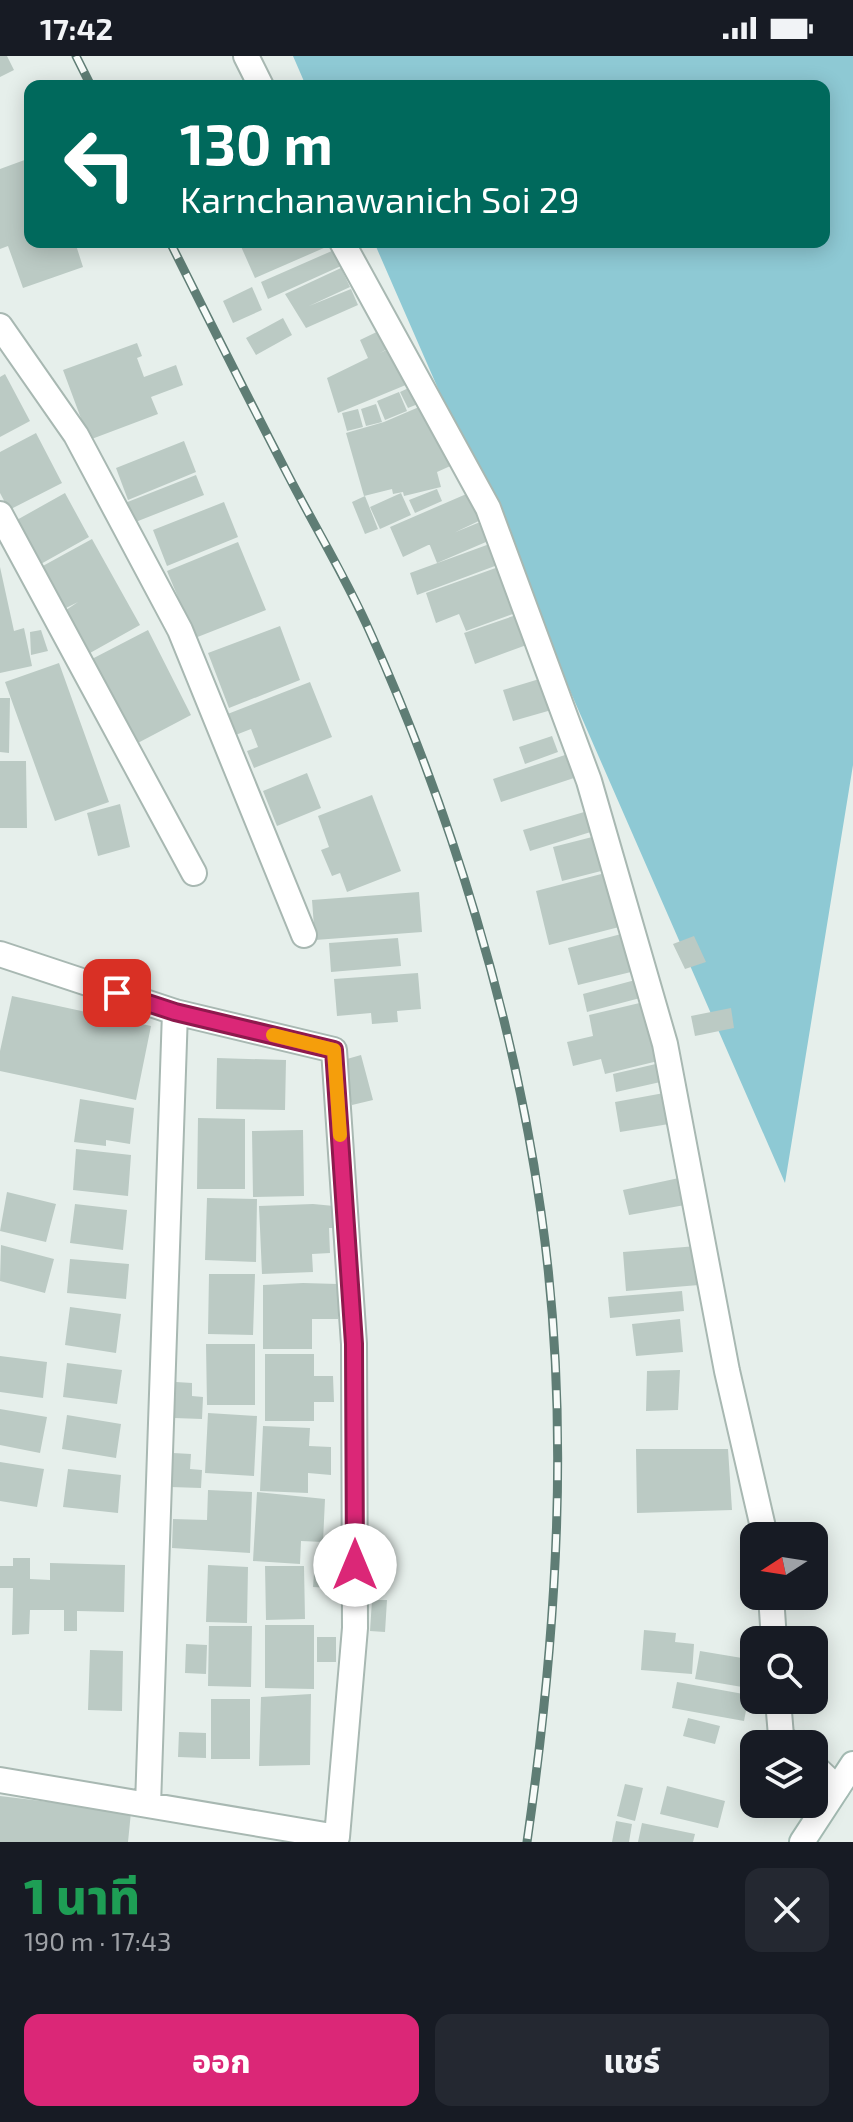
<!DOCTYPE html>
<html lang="th">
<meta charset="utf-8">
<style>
body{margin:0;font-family:"Exo 2","Noto Sans Thai",sans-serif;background:#242831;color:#f1f3f6;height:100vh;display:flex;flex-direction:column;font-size:30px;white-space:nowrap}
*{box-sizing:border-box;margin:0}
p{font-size:26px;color:#9ea1a6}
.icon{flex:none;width:44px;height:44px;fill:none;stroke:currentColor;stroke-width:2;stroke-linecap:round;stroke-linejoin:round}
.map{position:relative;height:1786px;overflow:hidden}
.drawer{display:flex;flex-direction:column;background:#171b24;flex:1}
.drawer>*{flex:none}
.top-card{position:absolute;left:24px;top:24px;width:806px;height:168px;border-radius:16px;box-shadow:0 4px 20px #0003;background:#00695c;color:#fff;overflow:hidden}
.needle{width:52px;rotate:258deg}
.fabs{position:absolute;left:740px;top:1466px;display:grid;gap:16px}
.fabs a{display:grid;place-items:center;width:88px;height:88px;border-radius:16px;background:#171b24;box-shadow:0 4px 20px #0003;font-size:40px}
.pin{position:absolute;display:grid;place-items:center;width:68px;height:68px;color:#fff;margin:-34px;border-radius:16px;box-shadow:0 4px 12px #0006}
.me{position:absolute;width:88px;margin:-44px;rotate:0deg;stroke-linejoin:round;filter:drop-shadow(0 0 6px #0008)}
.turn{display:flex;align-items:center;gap:28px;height:168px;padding:0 24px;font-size:36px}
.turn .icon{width:104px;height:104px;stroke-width:2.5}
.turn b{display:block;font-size:56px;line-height:68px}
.round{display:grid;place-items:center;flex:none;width:84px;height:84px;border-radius:16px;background:#242831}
.overview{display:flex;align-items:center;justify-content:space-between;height:136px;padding:0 24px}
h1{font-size:48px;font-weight:800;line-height:60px;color:#1e9e55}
.button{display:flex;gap:16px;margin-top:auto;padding:16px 24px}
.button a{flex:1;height:92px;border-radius:16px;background:#db2777;color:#fff;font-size:32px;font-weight:800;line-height:92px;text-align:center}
.button a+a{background:#242831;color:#f1f3f6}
.status{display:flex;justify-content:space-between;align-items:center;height:56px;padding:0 40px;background:#171b24;direction:ltr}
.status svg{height:22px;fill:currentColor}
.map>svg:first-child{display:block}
.water{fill:#8ec9d4}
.building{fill:#bbcac4}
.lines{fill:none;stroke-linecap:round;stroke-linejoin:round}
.street-casing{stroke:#a8b8b2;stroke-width:28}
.secondary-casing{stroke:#a4bbb3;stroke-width:28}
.street{stroke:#fff;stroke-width:24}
.secondary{stroke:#fff;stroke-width:24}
.rail-casing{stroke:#5f7d75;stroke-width:9}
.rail{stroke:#f7fbf9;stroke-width:6;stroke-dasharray:18;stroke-linecap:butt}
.route-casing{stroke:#8e194d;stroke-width:20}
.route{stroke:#db2777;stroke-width:14}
.slow{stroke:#f59e0b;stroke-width:14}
</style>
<div class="status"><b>17:42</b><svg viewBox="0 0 49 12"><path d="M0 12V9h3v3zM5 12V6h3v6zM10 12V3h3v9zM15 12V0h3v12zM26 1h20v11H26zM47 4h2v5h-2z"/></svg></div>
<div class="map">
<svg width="853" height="1786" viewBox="0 0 853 1786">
<rect width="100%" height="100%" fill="#e6efeb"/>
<!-- water -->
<path class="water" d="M293,0H853V709L785,1127L374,186H824V30H306Z"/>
<!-- building -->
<path class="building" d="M0,0H7L14,14L0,21Z
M30,102V186H75L83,211L23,232L8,190L0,193V113Z
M239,186H332L333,188L255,222Z
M334,194L341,210L268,243L261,226Z
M341,212L350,231L309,250L351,233L358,249L306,272L285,238Z
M252,231L262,254L233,267L223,245Z
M283,262L292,279L256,299L246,282Z
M387,271L395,289L380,297L395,290L413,326L338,357L327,322L368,302L360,284Z
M137,287L142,300L137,302L144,321L176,309L183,329L151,341L158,358L89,384L63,314Z
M5,318L30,365L0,381V321Z
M415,329L423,346L408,352L400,336Z
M399,336L407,355L385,364L377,345Z
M376,348L382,366L366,370L361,353Z
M426,348L457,407L437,416L441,431L404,440L403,436L393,438L392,433L364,440L346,377L384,366Z
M358,353L363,371L347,375L342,357Z
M36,377L62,427L9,454L0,437V396Z
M184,385L196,416L128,444L116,412Z
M196,419L204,439L133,467L125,447Z
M437,433L442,445L415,457L409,444Z
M471,436L483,463L403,501L390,471Z
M65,437L89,481L39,509L15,465Z
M401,437L411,459L380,473L370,451Z
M365,440L378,473L365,478L352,446Z
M224,446L238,481L167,510L153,474Z
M485,464L493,483L437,507L429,487Z
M92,483L140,569L90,597L66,554L78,546L64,553L41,511Z
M238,486L266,554L195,582L167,515Z
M495,486L503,507L417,539L410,517Z
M504,509L521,555L466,575L459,558L436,567L426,537Z
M0,511L14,575L24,572L32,610L0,617Z
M522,557L532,587L475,608L464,577Z
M280,570L300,624L229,652L208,597Z
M41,574L48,595L31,599L30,576Z
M148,574L191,659L134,689L90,604Z
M59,607L109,746L55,765L5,626Z
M546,621L555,653L513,665L503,634Z
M310,626L332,681L254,712L247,695L258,691L251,673L233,680L225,659Z
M0,642H10L9,697L0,696Z
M552,680L558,696L525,708L519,691Z
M565,699L574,722L501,746L493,723Z
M0,705H26L27,772H0Z
M307,717L321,752L277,770L263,735Z
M372,739L401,815L347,836L340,817L332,820L321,794L329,791L318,760Z
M120,748L130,791L98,800L87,757Z
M591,754L597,774L530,795L523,774Z
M600,779L609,813L562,825L553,791Z
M609,816L623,870L549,889L536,835Z
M419,836L422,876L315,884L312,844Z
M625,877L635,915L578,929L568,892Z
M694,880L706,906L685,913L673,888Z
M398,882L401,910L331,916L329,887Z
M418,917L421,953L397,955L398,966L372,968L371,957L337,960L334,923Z
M639,923L644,941L587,956L583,938Z
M12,940L151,970L136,1044L0,1015V995Z
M648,945L662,1004L605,1018L601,1003L573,1010L567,986L593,980L589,959Z
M731,952L734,972L695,980L691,960Z
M361,999L373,1044L352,1049L340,1005Z
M217,1002L286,1004L285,1054L216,1053Z
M660,1007L665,1025L616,1036L613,1018Z
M664,1037L669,1068L620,1076L615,1046Z
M80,1043L134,1052L130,1088L106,1084V1090L74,1086Z
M198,1062L245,1063V1133H197Z
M303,1074L304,1140L253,1141L252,1075Z
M76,1093L131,1099L128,1140L73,1134Z
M679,1122L685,1149L629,1159L623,1134Z
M7,1136L56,1148L46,1186L0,1175Z
M207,1142L257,1143L256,1206L205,1204Z
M75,1148L127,1154L123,1194L70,1187Z
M313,1148L334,1150L335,1172H329L330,1197L312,1198L313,1216L262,1218L259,1150Z
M1,1189L54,1203L45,1237L0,1225Z
M697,1190L699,1229L626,1235L623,1196Z
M70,1203L129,1208L126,1243L67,1237Z
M209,1218H255L253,1279L208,1278Z
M303,1227L338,1228V1263H312V1293H263V1229Z
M682,1235L684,1255L610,1262L608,1241Z
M70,1251L121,1258L116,1297L65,1289Z
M680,1263L683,1296L636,1300L632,1268Z
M206,1288H255V1349H207Z
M265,1298H314V1320H333L334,1346H314V1365H265Z
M0,1300L47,1306L43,1342L0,1336Z
M67,1307L122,1314L117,1348L63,1341Z
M680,1314L678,1354L646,1355L647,1315Z
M176,1326L192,1327V1340L203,1341L202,1363L174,1362Z
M0,1353L47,1361L40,1397L0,1389Z
M208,1357L257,1360L254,1420L205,1417Z
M67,1359L121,1368L116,1402L62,1393Z
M263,1370L310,1372L309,1390L331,1391V1419L308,1417V1437L260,1435Z
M636,1393H728L732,1454L637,1457Z
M173,1397L191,1398L190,1413L202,1414L201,1432L171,1431Z
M0,1406L44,1413L37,1451L0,1445Z
M68,1413L121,1419L118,1457L63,1451Z
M208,1434L252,1436L250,1497L172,1492L173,1463L207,1464Z
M257,1436L325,1443L323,1486L301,1485L300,1508L253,1505Z
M13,1502H30V1523L50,1524V1507L125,1509L124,1556L77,1555V1575H64V1554H30L29,1578L12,1579L13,1532H0V1510H13Z
M315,1505L348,1508L346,1533L313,1531Z
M208,1509L248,1511L247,1567L206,1566Z
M265,1510H304L305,1563L266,1564Z
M372,1544H387L385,1576L370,1575Z
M265,1569H314V1633L265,1632Z
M209,1570H252L251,1631L208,1630Z
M644,1574L676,1577L675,1586L694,1588L692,1618L641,1614Z
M317,1581H336V1606H317Z
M186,1588L207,1589L206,1618L185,1617Z
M90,1594L123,1595L122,1655L88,1654Z
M700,1595L754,1604V1633L695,1623Z
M677,1626L749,1639L744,1665L672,1652Z
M311,1638L310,1709L259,1710L261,1641Z
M211,1643H250V1703H211Z
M688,1662L720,1670L715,1688L683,1680Z
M179,1676L206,1677V1702L178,1701Z
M625,1728L643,1732L635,1765L617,1760Z
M667,1730L725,1745L718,1772L660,1758Z
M0,1740L131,1756L128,1786H0Z
M616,1765L632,1768L629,1786H612Z
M642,1767L695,1778L693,1786H638Z"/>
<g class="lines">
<defs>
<path id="street" d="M246,0L261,30
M342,186L488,452L589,725L665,988L727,1315L765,1480
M0,270L76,379L180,574L304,879
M0,458L194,817
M0,898L175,956L334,994L354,1288L355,1572L337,1781L0,1724
M771,1540L774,1584
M778,1644L781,1680L790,1688
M814,1710L837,1732
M148,1749L175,956"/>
<path id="secondary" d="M802,1786L853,1708"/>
</defs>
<!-- street casing -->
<use href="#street" class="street-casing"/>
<!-- secondary casing -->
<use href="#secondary" class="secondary-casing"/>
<!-- street -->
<use href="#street" class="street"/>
<!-- secondary -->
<use href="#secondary" class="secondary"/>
<defs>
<path id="rail" d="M76,0L91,30
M170,186C209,264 248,342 288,419C315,471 346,522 370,576C451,755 514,962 541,1156C571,1365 557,1578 527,1786"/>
</defs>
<!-- rail casing -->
<use href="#rail" class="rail-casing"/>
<!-- rail -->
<use href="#rail" class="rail"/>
</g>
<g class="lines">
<defs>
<path id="route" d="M117,937L175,956L334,994L354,1288L355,1509"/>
</defs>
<!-- route casing -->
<use href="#route" class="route-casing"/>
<!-- route -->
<use href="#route" class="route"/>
<!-- slow -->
<path class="slow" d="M273,979L334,994L340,1079"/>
</g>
</svg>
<div class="fabs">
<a><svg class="needle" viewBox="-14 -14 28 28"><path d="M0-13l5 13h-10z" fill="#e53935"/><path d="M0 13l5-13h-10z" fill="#9ea1a6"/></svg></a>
<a><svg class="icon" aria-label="search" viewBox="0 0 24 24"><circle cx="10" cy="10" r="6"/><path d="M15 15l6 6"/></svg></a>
<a><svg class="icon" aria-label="layers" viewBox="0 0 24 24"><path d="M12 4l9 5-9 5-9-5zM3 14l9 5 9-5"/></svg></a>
</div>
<div class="pin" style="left:117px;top:937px;background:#d93025"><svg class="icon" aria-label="arrive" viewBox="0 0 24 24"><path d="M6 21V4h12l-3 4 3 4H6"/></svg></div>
<svg class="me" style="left:355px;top:1509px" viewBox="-20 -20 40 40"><circle r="19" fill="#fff"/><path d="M0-13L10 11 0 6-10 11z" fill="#db2777"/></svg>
<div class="top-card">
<div class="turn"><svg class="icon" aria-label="left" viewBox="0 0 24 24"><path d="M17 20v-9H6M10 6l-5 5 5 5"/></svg><div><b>130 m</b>Karnchanawanich Soi 29</div></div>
</div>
</div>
<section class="drawer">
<div class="overview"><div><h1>1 นาที</h1><p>190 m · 17:43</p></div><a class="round"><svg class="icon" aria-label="close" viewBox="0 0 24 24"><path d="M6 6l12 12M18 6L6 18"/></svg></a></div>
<div class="button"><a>ออก</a><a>แชร์</a></div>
</section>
